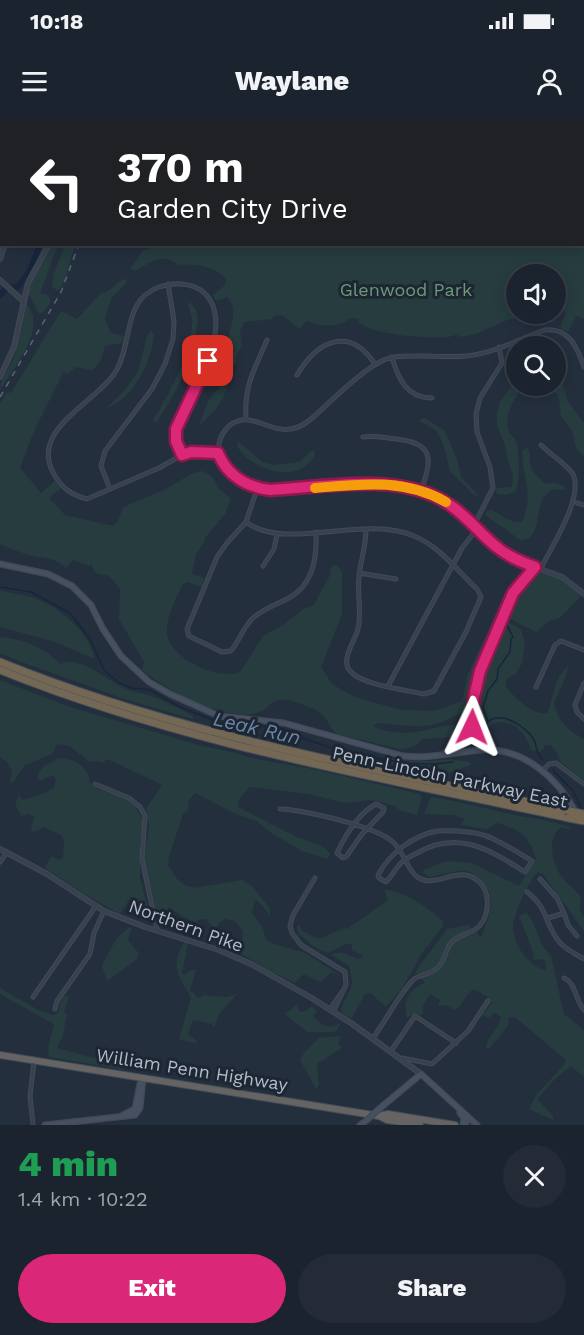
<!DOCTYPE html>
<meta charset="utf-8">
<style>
body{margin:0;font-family:"Work Sans",sans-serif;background:#242b36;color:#f1f3f6;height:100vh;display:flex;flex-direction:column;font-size:22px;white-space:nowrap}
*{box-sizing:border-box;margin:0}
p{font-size:20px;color:#a0a4aa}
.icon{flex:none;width:33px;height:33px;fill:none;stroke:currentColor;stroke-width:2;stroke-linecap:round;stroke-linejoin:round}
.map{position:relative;height:1005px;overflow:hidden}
.sheet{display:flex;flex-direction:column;background:#1b232e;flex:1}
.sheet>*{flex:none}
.banner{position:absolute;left:0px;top:0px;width:585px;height:126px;box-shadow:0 3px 15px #0003,0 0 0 2px #39404a;background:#202124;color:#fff;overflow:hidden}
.fabs{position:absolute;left:506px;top:144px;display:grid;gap:12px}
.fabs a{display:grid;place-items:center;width:60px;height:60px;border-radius:50%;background:#1b232e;box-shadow:0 3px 15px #0003,0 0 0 2px #39404a;font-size:30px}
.pin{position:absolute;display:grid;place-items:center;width:51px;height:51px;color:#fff;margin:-26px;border-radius:12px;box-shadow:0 3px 9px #0006}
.me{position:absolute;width:66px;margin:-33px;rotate:2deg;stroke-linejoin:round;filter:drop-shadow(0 0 4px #0008)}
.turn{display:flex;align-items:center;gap:21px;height:126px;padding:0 18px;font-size:27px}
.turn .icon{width:78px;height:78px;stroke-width:2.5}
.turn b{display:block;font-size:42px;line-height:51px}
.round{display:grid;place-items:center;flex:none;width:63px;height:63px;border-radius:32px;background:#242b36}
.overview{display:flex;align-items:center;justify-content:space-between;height:102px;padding:0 18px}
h1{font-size:36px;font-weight:800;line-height:45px;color:#1e9e55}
.primary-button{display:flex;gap:12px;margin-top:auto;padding:12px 18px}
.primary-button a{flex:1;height:69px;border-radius:36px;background:#db2777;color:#fff;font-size:24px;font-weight:800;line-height:69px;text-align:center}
.primary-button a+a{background:#242b36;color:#f1f3f6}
.status{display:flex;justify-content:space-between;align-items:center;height:42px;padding:0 30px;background:#1b232e;direction:ltr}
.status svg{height:16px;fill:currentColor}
header{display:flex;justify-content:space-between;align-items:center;height:78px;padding:0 18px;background:#1b232e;font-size:27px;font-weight:800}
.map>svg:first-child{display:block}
.green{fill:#263c3f}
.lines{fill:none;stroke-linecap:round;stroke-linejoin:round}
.stream{stroke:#17263c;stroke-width:1.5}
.river{stroke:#17263c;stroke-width:6}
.minor-casing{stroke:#414a57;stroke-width:5}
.tertiary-casing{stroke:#414a57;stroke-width:6}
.secondary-casing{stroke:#414a57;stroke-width:7}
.trunk-casing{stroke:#434c59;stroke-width:8}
.motorway-casing{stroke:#434c59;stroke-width:9}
.minor{stroke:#38414e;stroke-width:3}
.tertiary{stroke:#38414e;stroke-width:4}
.secondary{stroke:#465061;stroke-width:4.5}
.trunk{stroke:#656462;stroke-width:6}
.motorway{stroke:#746855;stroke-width:7}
.rail{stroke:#5a6575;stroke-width:1.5;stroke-dasharray:6 6;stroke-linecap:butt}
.secondary-bridge-casing{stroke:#414a57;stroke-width:7;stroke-linecap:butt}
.motorway-bridge-casing{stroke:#434c59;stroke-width:9;stroke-linecap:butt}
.secondary-bridge{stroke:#465061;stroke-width:4.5}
.motorway-bridge{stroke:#746855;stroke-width:7}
.route-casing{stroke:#8e194d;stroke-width:15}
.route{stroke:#db2777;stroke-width:10}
.slow{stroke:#f59e0b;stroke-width:10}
.labels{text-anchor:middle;stroke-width:6;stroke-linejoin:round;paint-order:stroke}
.park-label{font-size:18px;fill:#6b9a76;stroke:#1d2633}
.street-label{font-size:18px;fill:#b4bcc9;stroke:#1d2633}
.water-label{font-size:20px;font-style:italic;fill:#6d86a8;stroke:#1d2633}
</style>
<div class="status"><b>10:18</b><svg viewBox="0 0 49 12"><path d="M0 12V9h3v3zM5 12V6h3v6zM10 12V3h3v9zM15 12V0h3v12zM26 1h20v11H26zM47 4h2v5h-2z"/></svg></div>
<header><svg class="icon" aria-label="menu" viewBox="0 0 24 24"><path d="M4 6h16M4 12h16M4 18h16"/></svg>Waylane<svg class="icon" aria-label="person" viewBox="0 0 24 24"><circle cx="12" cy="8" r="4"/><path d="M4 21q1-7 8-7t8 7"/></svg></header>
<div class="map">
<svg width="584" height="1005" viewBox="0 0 584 1005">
<rect width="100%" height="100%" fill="#242f3e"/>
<!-- green -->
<path class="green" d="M584,50V199L576,196L568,212L560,208L566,192L555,186V154H516V194H518L514,199H509L476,214L460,217L458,215C451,215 453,217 446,217C422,218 380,216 359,203V199L350,198C341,207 321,208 309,201L305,202L300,209L282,195L275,196L272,199L244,202L240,211L242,225L236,237L237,241C227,252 231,256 227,267C223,283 211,296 199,305L208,282L220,265L222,246L229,228L227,225C229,210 240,189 227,177L216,181L213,175L224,166L226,160C217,146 193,143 178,145C164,131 149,144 135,151L130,148C137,142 139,134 143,131C148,128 153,129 158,125L584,124Z
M52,125H58L40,173L48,175L51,181L45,191L39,194L29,174V166Z
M65,125H75L64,162L58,171L52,167L54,153Z
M123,159L127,160L126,163L111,179L105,199L111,213L124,216L122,223L105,226L101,240L93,250L76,247L66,255L64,251L34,311L20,348L41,373L55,361L61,368L49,378L65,395L113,406L118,401L123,387L164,370L193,353L202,351L212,356L218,368L231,378L225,394L204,419L205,421L196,434L192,454L204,458L201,467L188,462L183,464C176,479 166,496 167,513C170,539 218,561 240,552L263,516L283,505L303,489L313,486L330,455L331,448L335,445L340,448L342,452V494L321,547L332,564L344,571L355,577L401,590L435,591L462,581L468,554L506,472L512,467V470L475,552L471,567L469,592C458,593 451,599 442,602C422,610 398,604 378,603L373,606C387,614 411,614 426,610C439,607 452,603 465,605L466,609L456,617L422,619C416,627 410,628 400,629L337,614C330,608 329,603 324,596C320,590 293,580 286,580C270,578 269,590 257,593C224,602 167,570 142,550L144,542L119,499L120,469L109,456L95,453L91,444L89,446L73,440L66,448C54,436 43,439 29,435C19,432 9,428 0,424V284L7,272L11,273L61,191L77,199L102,172L105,173Z
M190,182L196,190L198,200L192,232L180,263L157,302L152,301C168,278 194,227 192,199C192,195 189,189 188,185Z
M26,183C49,207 13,249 0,270C0,258 11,247 15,235C20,218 23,201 26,183Z
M151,211L154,215C151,243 134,278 107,288L124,271L138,251L147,216Z
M555,237L559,245V252L568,282L584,303V337L576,328L573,313L561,296L559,279L552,266H555Z
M516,259V266H523C515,278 504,294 508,309C509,315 514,316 516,321C520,330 520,363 515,372L505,375L496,373L497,368L512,367L513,354L508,342L505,325L497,306V294L500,282Z
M425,298L445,311L457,339L461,357L479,376L474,375L449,350C448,338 443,318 434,309C430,306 424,304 420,302V299Z
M239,322L262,342L274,345L299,342L311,331H314L315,334C313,338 310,343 307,345C287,362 248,346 237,326Z
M527,327C531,333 529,336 530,343C531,351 540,359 546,364L556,363L565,367V368L564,370L554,369C550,371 546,374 543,378C535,392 541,421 520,420L485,395L487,391L492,390C502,395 510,404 522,402C535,374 522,359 522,331Z
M537,451C556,452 568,464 581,476L560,498L549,501L536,512L506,497L515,476Z
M0,470C12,474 25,474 37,479C63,490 88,511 95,539L52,521L0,507Z
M508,502L521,509L525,523L522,543L516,554L509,557L506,561V567C514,577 534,596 547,593C554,579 554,555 568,547L566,556L554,583C558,602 568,610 584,619V661L560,641L556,631L550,625H544V629L540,632L531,630C525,613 515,599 493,603L478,624L469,625C470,618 474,615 476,608C480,598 476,586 478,576C479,563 500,509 508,502Z
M0,517C27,520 40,526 61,544C78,534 108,561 124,568C132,572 142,573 151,576C165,581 180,589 193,596V599L127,580L16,540L0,533Z
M0,560L67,586L198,625L237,633L251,638L318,650L420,674L422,677L417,695L402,691L392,685L370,680L344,683L309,674L249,667L239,680L238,687L297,717L322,726L330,733L328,739L302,731L270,712L256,701L236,694L195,673L189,680L188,691L183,694L169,737L168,745L177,759L185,765L194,768L242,760L253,767L270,789V795L259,782L255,780L252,793L262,806L266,819L271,823L305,833L341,856L331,852L322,861H318L304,854L295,863L268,850L237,831L242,822L243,811L235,801L225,799L219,803L215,810L206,799H199L196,802L181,796L169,787L162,802L157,804L144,740L149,707L146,689L162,665L108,639L102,643L96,641L90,642L69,626L57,624L53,633L24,646L13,663L10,661L12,652L7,642L0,637Z
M59,638C76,639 88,646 90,663L96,668L121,676L134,685L143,700L140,722V758L148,788L145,791L141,789L136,778L131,777L120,794L88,776L45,748L50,738L53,736L58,740L63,738L64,720L61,715L44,707L33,712L31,710L34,697L29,694L21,696L15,684L19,675L23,680C34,677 44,674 54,668L56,659L53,655L40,661L37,658C39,646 49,644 59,638Z
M388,638L401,640L430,641L450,639L470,642L471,645L443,655L398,646L385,641Z
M431,677C459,681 487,689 515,695C534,699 552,700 571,708L570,710L562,707C546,716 552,743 561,756C567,764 575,769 581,777L580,790L584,798V811L543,754L538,752C529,760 513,796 513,807C514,825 528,847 546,850L545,841L542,839L534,840L533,832L519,796L526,792L532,800L542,825L551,836L564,894L584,910V957L571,946L555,959L537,979L553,996V1000L529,989L537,974L564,945L566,940L516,898L509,897L508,906L489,929L486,927C488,916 499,909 501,897L495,893L488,898L482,895L492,883L489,878L474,869C464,874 464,885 455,890L446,885L440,886L438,884L440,880L430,874L423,886V893L421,896L415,893L407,898C402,881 409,869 425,863L415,852L447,809L468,805L481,817C488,799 498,776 481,760C477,756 471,752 465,751C453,750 440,756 428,757L422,752L424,750L446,741L472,743L519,766L536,739C530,717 520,709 497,703L487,709L461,705L465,699L454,695L424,694Z
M384,770C403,769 429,789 443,801V806L422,833L403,867L386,887L370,873L365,874L352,898L342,893C340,882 351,874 352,862C352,857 350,852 349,846L331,835C342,828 348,837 359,839L363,836L352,830V825L349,823L327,833L313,826L299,814L297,807L299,805L302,811L319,819L344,808L347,809L388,780Z
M132,807L128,820L138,832L137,839L107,861L102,846C108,834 118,810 132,807Z
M184,822L188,823L182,853L184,855L192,850H196L190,870L198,878L204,875L227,877L237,874L219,894L214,908L212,904L193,900L188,914L196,920L197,924L179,919L191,877C178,856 170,846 184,822Z
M0,868L40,891L53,895L59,892L60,883L64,876H69L64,892L67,894L63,915L57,928L121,945L120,949L49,937C46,925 52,916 54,904L3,876L0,873Z
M299,883L297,886L299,891L304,892L312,886L317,891L313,896C319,904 332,911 339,903L340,905L335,912H307L285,894Z
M341,916L338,925L343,927L317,944L319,965L316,969L300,940L304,933L319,918Z"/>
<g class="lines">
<!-- stream -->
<path class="stream" d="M48,2V0
M0,467L31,472L70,493L90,519L104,550L118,562L131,568L150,570L178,586L220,603L273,607L328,627L401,643L434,644L453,642
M488,602L483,587L488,571L497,559L498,549L510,532L511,519L513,517L507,505
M472,625C479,618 482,607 488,602C502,590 525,607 533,618C538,626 535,633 542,639
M553,650L573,671L582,690"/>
<!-- river -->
<path class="river" d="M0,175L8,167L16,168C31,155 33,141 40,124"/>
<defs>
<path id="minor" d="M32,0L33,2
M392,237C398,259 407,278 432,278
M297,255C317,221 349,205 375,244
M246,299C244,264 254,251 267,220
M363,317C374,315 385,318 396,319C435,323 432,340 421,371
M182,335C179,328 175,321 175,313C177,297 193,275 201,260C213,233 230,183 195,167C183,162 171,163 159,167C122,180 133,223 116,251C98,282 26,310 55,356C63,369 72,375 87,379L159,348L182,335L191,331L218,333
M110,369L101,346L105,331L152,269L165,244L173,219L174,201L168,164
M257,369L246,402L227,423L217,437L190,502L187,509L189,516L222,532L231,531C240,520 243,507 254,497C264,489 275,485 287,479C313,466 317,439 316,412
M577,383L584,385
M246,402C286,432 363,394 414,416C439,426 458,451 477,469L481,477L466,512L434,571L424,574C405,570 362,565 350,551C340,540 355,521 358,509C362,492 357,475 359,458C360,441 366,428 366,409
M474,405L493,368L490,347L477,312L476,294L480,278L502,243L499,227
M263,446L274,429L277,414
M535,447C522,442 509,437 498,428C481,415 468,398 450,385C401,350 327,368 270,370C248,367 214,352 219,324C220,317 225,309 230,305C257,286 277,328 311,299C330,283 370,240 394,237C417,234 442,238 466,236C493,234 520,219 544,210C569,207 577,227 584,247
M541,448C552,426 584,377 573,354C565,343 551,335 541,325
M359,453L396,459
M584,563L575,585L577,592L584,599
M388,566L462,428L477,409
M536,567L555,525L561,521L584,530
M542,651L549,644L556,643L584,664
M95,664L129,678L140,687L145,696L142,739L157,810
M376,684L384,688L383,692L362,714L346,737L343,738L337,733C345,716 359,693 376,684Z
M280,689C304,690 375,706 393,722C404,732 406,747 416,756C434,771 457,744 477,760C492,771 490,798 476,809C468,814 458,815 452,822C444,830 446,842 436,849C429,855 418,854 412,861C397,878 386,900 373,918
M437,711C484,709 494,718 532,741L525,752C490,730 458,709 417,733C411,736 405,739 401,743C395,749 392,756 386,762L379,758L378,755C390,733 412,716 437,711Z
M0,742L7,732
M315,758L293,795L290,806L292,813L301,825L345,852L346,865L333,892
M540,759L557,778L564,793L548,798
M527,772C548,788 544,801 557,819C564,829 574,833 584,839
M564,793L568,805L577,816
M564,858C576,863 575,880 584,890
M33,877L96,786
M55,889L57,881L90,834L94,813L104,791
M330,889L342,872
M391,931L415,896L456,923
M402,938L432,944L468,911L488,881
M33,1005L30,976L34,942"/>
<path id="tertiary" d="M111,0L114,2
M74,2L76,0
M143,2L145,0
M0,42L2,49
M0,139L5,124
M0,160L23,181
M0,257L14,227L28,163L49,124
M443,634L466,617L471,610L474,603V577L480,551L513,473L535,447L562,457L584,474
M0,729L47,754L104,791L145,807L219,830L251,844L310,877L351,903L421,954"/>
<path id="secondary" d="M0,444L48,454L72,466L91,485L103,509L121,536L149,562L170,574L219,596L284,603L403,636C429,639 456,632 481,630C523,627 558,658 576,693
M379,989L421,954L477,1005
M460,993L464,998L463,1005
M123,995L135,989L140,964L143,959
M466,995V1005
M45,1005L135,995L140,988L143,958
M360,1005L367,1000"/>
<path id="trunk" d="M0,935L379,996L387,1000L420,1005
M379,996L388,994L455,1005"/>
<path id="motorway" d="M0,542C182,616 375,649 565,690
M0,550C183,624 378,657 569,698"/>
</defs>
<!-- minor casing -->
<use href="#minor" class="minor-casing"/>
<!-- tertiary casing -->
<use href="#tertiary" class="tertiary-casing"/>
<!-- secondary casing -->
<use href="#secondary" class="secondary-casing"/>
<!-- trunk casing -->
<use href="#trunk" class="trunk-casing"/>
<!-- motorway casing -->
<use href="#motorway" class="motorway-casing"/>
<!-- minor -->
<use href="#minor" class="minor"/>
<!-- tertiary -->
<use href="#tertiary" class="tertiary"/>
<!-- secondary -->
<use href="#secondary" class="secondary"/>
<!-- trunk -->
<use href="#trunk" class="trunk"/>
<!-- motorway -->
<use href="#motorway" class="motorway"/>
<!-- rail -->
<path class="rail" d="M103,2V0
M0,277L61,172L79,124"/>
<defs>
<path id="secondary-bridge" d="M367,1000L379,989"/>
<path id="motorway-bridge" d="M565,690L584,694
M569,698L584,701"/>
</defs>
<!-- secondary-bridge casing -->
<use href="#secondary-bridge" class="secondary-bridge-casing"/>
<!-- motorway-bridge casing -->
<use href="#motorway-bridge" class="motorway-bridge-casing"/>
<!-- secondary-bridge -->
<use href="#secondary-bridge" class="secondary-bridge"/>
<!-- motorway-bridge -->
<use href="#motorway-bridge" class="motorway-bridge"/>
</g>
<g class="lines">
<defs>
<path id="route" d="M208,241L176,309V321L182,335L191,332L218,333C227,355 246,367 270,370C326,367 402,351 450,385C468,397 481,415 498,428C509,437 522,442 535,447L513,473L480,551L474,577L472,607"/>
</defs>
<!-- route casing -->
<use href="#route" class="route-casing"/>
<!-- route -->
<use href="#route" class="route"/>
<!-- slow -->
<path class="slow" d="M315,368C361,364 404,358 446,382"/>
</g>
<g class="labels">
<!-- park labels -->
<g class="park-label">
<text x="406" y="176">Glenwood Park</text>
</g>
<!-- street labels -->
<g class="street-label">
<text transform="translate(450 657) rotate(12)" y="6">Penn-Lincoln Parkway East</text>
<text transform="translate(186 806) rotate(20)" y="6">Northern Pike</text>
<text transform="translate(192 950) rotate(9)" y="6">William Penn Highway</text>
</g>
<!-- water labels -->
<g class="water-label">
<text transform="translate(257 608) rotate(13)" y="7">Leak Run</text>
</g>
</g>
</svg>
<div class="fabs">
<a><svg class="icon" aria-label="sound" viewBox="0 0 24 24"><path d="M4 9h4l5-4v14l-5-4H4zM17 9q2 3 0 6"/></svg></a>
<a><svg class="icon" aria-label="search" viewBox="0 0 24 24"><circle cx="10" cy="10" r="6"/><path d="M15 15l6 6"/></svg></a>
</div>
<div class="pin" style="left:208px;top:241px;background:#d93025"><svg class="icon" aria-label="arrive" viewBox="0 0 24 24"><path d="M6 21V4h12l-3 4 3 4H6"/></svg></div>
<svg class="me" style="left:472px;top:607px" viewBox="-20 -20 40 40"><path d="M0-17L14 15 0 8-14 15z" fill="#db2777" stroke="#fff" stroke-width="4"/></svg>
<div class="banner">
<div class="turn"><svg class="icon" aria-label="left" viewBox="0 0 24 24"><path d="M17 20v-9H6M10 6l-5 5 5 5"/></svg><div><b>370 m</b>Garden City Drive</div></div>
</div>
</div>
<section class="sheet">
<div class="overview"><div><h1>4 min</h1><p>1.4 km · 10:22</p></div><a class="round"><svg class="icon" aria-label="close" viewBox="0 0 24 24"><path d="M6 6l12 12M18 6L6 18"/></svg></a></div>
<div class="primary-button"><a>Exit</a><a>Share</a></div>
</section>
